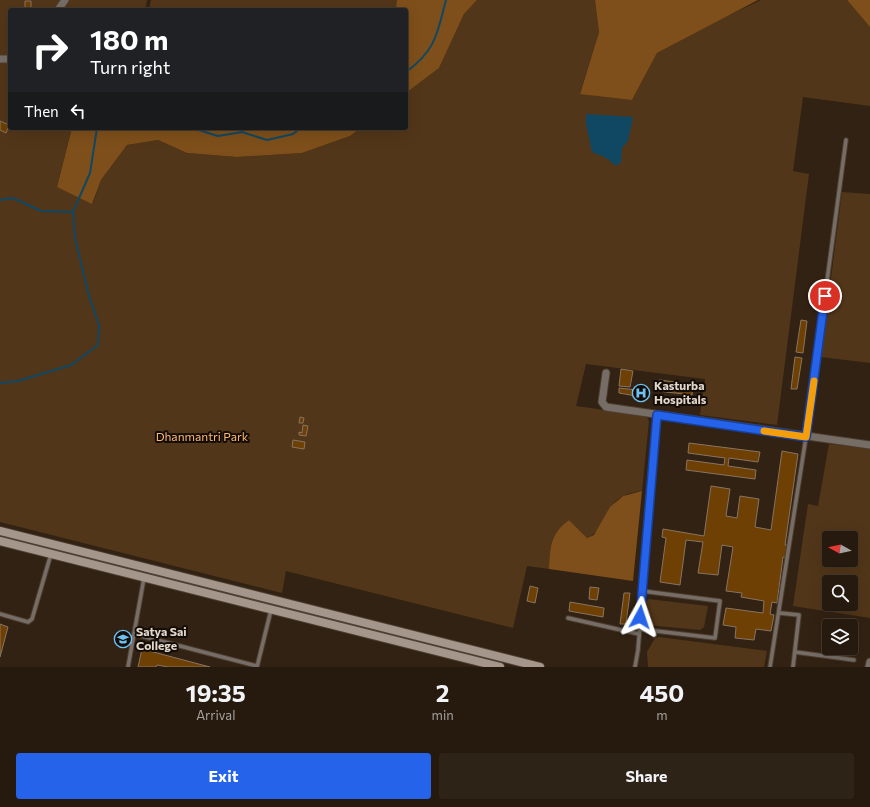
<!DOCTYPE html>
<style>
body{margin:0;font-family:Commissioner,sans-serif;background:#2e2317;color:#f1f3f6;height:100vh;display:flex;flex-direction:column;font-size:15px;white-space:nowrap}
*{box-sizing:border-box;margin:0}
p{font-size:13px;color:#a4a19e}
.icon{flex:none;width:22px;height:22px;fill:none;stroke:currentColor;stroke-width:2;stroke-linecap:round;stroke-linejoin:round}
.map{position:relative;height:667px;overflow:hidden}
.sheet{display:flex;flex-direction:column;background:#261a0e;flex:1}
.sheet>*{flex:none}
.banner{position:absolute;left:8px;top:8px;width:400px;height:122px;border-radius:4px;box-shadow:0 4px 16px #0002,0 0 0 1px #42382e;background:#202124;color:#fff;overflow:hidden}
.needle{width:26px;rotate:278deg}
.fabs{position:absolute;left:822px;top:531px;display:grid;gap:8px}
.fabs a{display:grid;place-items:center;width:36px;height:36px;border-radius:4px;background:#261a0e;box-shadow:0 4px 16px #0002,0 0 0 1px #42382e;font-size:20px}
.pin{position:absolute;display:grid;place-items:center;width:34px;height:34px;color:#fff;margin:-17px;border:2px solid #fff;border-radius:50%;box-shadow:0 1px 4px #0007}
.me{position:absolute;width:44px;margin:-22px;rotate:5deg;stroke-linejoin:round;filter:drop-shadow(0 0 3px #0008)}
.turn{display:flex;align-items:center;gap:14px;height:84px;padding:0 16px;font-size:18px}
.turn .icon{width:52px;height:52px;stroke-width:2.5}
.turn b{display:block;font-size:28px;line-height:34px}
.then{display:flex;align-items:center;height:38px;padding:0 16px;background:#0003;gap:8px;font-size:15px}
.eta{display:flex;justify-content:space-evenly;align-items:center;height:68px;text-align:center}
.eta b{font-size:24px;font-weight:700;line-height:28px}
.cta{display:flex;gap:8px;margin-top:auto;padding:8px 16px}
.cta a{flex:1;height:46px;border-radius:4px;background:#2563eb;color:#fff;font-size:16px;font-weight:700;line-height:46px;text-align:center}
.cta a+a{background:#2e2317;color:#f1f3f6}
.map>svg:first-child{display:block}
.green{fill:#523619;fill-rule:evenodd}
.forest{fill:#7e4f1a}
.water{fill:#104864}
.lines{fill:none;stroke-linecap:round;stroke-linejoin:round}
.stream{stroke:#104864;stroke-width:2}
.building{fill:#6e4004;stroke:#877462}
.service-casing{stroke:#4e3f31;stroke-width:5.5}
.minor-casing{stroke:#4e3f31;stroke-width:9}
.secondary-casing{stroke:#4e3f31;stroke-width:10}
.service{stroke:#766e66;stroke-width:3.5}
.minor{stroke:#766e66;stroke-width:7}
.secondary{stroke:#a4968a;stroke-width:8}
.route-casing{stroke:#184099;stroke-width:10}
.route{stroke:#2563eb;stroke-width:7}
.slow{stroke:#f59e0b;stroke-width:7}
.labels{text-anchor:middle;stroke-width:4;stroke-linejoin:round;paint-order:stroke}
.poi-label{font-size:12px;font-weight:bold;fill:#e2d8ce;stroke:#140d07;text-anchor:start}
.park-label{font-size:12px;fill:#ffb870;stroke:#140d07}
</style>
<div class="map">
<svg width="870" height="667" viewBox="0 0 870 667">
<rect width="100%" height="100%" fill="#322213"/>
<!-- green -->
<path class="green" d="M0,0H147L145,10H10V128H72L57,187L93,203L101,180L127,145L158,140L187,153L237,157L302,153L350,136L361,128H406V93L439,68L464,14L477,0H595L599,32L580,93L632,100L657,53L727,16L761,0H847L870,27V106L803,97L793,171L809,174L777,425L700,415L705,379L586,364L576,406L646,416L649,421L642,491C636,492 629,493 623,496C605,505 605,531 587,538L569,520C550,532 550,548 549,569L527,566L513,628L286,571L282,593L0,522Z
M151,0H438L406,10H149Z
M842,192L870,194V363L821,357Z
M829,444L870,449V618L793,606L808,504L818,506ZM829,538H851V560H829ZM829,582H851V604H829Z
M648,599L708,606L704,627L700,630L647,625L644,621L645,604Z
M659,637L767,651L764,667H648L647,652L655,638Z"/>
<!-- forest -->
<path class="forest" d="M397,0H477L464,14L439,68L406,93V10H396Z
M595,0H758L657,53L632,100L580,94L599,32Z
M847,0H870V27Z
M72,128H361L350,136L302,153L237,157L187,153L158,140L127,145L101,180L92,204L57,187Z
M642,491L633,581L549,569C550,548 550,533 569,520L587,538L594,535L610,507L623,496Z"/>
<!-- water -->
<path class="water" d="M586,114L633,117L628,141L622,148L621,162L618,165H614C608,157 601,156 592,152L586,124Z"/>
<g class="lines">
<!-- stream -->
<path class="stream" d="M406,72C436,50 437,34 446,0
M192,128L218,136L242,132L267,140L293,134L301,128
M0,200L13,198L41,211L73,212
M0,383L18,381L71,365L98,345L99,325L89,296L75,238L73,212L90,173L97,128"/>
</g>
<!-- building -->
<path class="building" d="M25,1H31V10H25Z
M0,121L9,125L6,133L0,130Z
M801,320L807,321L803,353L796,352Z
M795,357L802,358L797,389H791Z
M621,369L633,371L630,387L619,386Z
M659,380L693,384L692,395L658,391Z
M619,388L637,390L636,396L619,393Z
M300,417L304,418L303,423H299Z
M303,425L308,426L306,436L299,435V432L302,433Z
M293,440L305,442L304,449L292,447Z
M689,443L760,452L758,462L729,458L728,466L756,470L755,479L686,470L687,460L724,465L725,458L688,453Z
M782,451L798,454L785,545H788L786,557H783L777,603L772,602L770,614L774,615L771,631L756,629L754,640L735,638L736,627L723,625L726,608L763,613L764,601L741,597L742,593L726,591L733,547L722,545L718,575L698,573L703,542L686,540L680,585L660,582L666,538L662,537L663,529L704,536L711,486L730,489L726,516L737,518L740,496L759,499L755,527L771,530Z
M530,586L538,588L535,603L527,601Z
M590,587L599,588L597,600L589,599Z
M624,593H630L626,624H620Z
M570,602L604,608L603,617L569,611Z
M0,624L8,627L0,657Z
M142,649L210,667H168L157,665L156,667H138Z"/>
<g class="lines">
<defs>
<path id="service" d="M780,613L799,615L793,667
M0,614L28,622L32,619L51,554
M568,618L639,634
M639,629L715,638L720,601L642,591
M134,634L257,666
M795,652L854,660
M128,667L144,578
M257,667L271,610
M635,667L638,650L657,415
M770,667L806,437L846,140"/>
<path id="minor" d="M58,10L65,0
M0,59H10
M606,373L602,402L606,407L870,445
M869,667L870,662"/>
<path id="secondary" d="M0,531L540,667
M0,541L500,667"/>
</defs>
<!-- service casing -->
<use href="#service" class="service-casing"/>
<!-- minor casing -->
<use href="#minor" class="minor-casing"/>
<!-- secondary casing -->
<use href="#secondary" class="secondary-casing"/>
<!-- service -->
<use href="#service" class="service"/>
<!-- minor -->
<use href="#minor" class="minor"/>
<!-- secondary -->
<use href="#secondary" class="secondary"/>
</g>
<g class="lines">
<defs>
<path id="route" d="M640,617L657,415L806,437L825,296"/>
</defs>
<!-- route casing -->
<use href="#route" class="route-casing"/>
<!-- route -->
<use href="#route" class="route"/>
<!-- slow -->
<path class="slow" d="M764,431L806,437L814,381"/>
</g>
<!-- icons -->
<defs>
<symbol id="hospital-ring" viewBox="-11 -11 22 22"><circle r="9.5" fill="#140d07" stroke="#6dc2f3" stroke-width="1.5"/><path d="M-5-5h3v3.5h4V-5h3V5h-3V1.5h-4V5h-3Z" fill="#6dc2f3"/></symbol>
<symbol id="university-ring" viewBox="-11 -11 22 22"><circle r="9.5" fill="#140d07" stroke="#6dc2f3" stroke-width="1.5"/><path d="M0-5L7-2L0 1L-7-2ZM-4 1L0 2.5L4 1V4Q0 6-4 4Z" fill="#6dc2f3"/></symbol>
</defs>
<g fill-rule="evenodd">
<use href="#hospital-ring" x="631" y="383" width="20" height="20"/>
<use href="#university-ring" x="113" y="629" width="20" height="20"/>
</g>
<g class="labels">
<!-- poi labels -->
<g class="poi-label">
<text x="654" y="390">Kasturba<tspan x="654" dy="14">Hospitals</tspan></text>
<text x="136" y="636">Satya Sai<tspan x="136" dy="14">College</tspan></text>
</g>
<!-- park labels -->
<g class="park-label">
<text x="202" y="441">Dhanmantri Park</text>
</g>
</g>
</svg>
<div class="fabs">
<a><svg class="needle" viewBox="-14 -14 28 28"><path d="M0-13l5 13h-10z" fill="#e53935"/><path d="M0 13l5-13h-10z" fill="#a4a19e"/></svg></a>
<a><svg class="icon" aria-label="search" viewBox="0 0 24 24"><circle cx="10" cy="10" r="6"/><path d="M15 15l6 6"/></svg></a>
<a><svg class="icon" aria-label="layers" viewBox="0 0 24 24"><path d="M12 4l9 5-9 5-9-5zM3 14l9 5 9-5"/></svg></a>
</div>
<div class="pin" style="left:825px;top:296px;background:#d93025"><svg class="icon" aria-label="arrive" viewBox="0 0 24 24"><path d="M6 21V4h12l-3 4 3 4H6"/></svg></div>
<svg class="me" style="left:640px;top:617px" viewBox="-20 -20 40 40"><path d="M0-17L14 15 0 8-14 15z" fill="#2563eb" stroke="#fff" stroke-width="4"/></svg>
<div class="banner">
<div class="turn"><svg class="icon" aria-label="right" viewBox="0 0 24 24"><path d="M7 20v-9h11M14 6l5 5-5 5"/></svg><div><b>180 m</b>Turn right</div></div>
<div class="then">Then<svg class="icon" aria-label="left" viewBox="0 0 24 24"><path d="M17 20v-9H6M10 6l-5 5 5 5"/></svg></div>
</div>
</div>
<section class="sheet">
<div class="eta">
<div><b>19:35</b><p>Arrival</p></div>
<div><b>2</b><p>min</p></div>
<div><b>450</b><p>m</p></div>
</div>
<div class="cta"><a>Exit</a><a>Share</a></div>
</section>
